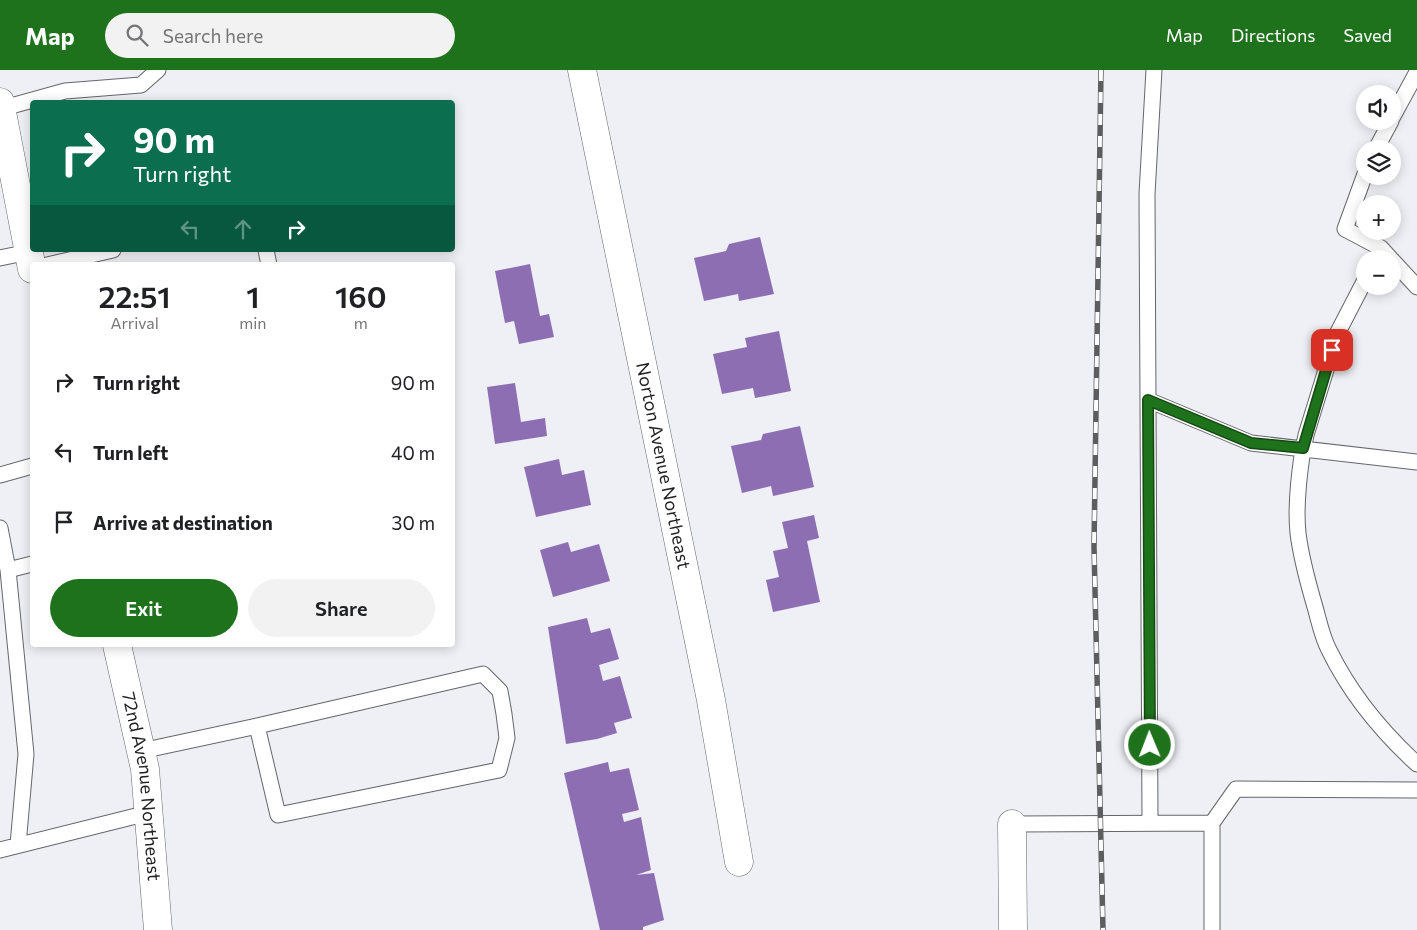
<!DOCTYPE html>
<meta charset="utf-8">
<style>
body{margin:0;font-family:Commissioner,sans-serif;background:#f2f2f2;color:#202124;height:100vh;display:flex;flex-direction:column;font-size:19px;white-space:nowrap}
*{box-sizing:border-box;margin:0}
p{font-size:16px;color:#757577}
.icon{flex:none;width:28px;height:28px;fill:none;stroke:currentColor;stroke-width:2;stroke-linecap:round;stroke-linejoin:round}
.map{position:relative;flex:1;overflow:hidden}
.drawer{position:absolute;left:30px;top:192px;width:425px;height:385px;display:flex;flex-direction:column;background:#fff;border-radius:5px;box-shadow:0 2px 12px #0003}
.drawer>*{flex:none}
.hud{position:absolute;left:30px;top:30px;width:425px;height:152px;border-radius:5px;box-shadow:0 2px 12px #0003;background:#0b6e4f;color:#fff;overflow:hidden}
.fabs{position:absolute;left:1356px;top:15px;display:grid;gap:10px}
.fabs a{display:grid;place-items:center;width:45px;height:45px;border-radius:50%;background:#fff;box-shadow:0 2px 12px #0003;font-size:25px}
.pin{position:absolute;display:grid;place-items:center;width:42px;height:42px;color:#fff;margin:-21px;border-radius:10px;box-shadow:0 2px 8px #0006}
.me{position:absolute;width:55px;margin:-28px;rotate:359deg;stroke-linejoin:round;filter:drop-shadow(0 0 4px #0008)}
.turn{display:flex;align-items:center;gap:18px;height:105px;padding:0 20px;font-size:22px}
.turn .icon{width:65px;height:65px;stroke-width:2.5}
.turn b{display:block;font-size:35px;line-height:42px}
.lanes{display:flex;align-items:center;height:48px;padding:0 20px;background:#0003;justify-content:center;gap:25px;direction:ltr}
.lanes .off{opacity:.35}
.eta{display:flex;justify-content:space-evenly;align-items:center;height:85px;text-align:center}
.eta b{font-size:30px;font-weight:600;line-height:35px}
.action{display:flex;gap:10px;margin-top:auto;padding:10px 20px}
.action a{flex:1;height:58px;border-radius:30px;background:#1f721c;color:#fff;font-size:20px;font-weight:600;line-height:58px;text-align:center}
.action a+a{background:#f2f2f2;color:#202124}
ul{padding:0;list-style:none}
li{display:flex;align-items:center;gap:15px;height:70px;padding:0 20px}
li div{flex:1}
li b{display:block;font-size:19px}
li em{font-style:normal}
header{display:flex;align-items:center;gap:30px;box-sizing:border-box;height:70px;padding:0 25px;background:#1f721c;color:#fff}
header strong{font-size:24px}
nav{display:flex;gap:28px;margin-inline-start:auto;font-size:18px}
.search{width:350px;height:45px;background:#f2f2f2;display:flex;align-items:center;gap:12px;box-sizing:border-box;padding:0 18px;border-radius:28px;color:#757577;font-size:19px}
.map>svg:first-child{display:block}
.building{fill:#8e6eb3}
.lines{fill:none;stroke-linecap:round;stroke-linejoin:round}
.lane-casing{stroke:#65666a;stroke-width:17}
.street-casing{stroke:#65666a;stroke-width:29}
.lane{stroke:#fff;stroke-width:15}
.street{stroke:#fff;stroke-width:28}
.rail-casing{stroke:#5d5d60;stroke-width:5.5}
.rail{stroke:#fdfdfe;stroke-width:4;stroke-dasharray:11;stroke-linecap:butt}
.route-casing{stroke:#144a12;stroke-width:12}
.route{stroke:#1f721c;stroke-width:9}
.labels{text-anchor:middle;stroke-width:4;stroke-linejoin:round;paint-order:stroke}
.street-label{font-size:18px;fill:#222224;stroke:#fdfdfe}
</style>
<header>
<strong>Map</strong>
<div class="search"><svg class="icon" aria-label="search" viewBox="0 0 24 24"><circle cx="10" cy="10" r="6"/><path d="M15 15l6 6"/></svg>Search here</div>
<nav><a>Map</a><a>Directions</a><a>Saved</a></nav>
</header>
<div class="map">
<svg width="1417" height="860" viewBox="0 0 1417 860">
<rect width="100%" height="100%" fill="#eef0f5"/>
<!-- building -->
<path class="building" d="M760,167L774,224L739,231L738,224L704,231L694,188L726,181L729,174Z
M530,194L540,246L549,244L554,267L519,274L514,251L505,253L495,201Z
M779,261L791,321L755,328L753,318L722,324L713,284L747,277L745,268Z
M515,313L521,352L545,348L547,366L495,374L487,317Z
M800,356L814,417L773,426L771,416L742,423L731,376L761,370L763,364Z
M559,389L562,405L584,400L591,435L536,447L524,397Z
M814,445L819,468L807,471L820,532L773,542L766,510L779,507L773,481L788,478L782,452Z
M568,472L571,482L599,474L610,511L553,527L540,480Z
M587,548L591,563L610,558L619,589L599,595L603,611L620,606L632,648L614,653L617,663L597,669L566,674L548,557Z
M608,692L610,702L629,698L639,740L622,744L624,752L641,747L651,800L636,805L654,803L664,850L643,857V860H600L564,703Z"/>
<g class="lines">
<defs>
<path id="lane" d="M0,39L65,21L141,15L158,0
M1392,48L1417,2
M1376,79L1391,51
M1365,104L1345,159L1381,178L1391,189
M266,180L269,195
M0,188L29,182
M1392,190L1417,217
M47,195L113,180
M1365,210L1337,264L1306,365C1300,392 1295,435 1298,463C1301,488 1308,513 1315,537C1319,551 1322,567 1329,580C1350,623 1382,662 1417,694
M1148,330L1251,373L1417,392
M0,405L32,396
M0,458L8,500
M141,681L257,656L278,745L499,700L507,668L504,644L500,621L483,604L257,656
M1150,752L1147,124L1154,0
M1212,753L1236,719L1417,720
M1012,754L1212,753V860
M18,775L26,684L8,500L32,494
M0,780L148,743"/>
<g id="street">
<path id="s1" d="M582,0L711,630L739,792"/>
<path d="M0,32L32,199"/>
<path id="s2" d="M117,575L145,699L158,860"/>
<path d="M1012,754L1013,860"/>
</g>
</defs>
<!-- lane casing -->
<use href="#lane" class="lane-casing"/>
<!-- street casing -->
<use href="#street" class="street-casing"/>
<!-- lane -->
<use href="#lane" class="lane"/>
<!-- street -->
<use href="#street" class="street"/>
<defs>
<path id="rail" d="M1101,0L1094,477L1103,860"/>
</defs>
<!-- rail casing -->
<use href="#rail" class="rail-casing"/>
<!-- rail -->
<use href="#rail" class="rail"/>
</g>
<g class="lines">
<defs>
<path id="route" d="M1150,675L1148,330L1251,373L1303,378L1332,280"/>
</defs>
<!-- route casing -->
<use href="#route" class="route-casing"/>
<!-- route -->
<use href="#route" class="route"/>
</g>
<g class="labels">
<!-- street labels -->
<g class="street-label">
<text dy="6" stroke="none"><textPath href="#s1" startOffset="404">Norton Avenue Northeast</textPath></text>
<text dy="6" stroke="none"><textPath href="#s2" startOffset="144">72nd Avenue Northeast</textPath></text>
</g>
</g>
</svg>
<div class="fabs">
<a><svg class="icon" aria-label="sound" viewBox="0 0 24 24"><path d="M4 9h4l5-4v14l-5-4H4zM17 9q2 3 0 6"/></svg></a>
<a><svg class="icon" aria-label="layers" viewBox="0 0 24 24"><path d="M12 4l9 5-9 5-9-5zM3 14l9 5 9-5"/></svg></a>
<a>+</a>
<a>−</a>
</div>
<div class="pin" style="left:1332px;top:280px;background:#d93025"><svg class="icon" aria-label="arrive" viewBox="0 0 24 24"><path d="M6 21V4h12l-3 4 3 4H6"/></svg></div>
<svg class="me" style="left:1150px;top:675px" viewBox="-20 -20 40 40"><circle r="17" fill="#1f721c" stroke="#fff" stroke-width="3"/><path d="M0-11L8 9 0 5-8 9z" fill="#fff"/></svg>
<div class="hud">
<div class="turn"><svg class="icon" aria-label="right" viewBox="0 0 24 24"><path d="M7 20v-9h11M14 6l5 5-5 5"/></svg><div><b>90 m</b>Turn right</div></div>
<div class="lanes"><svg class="icon off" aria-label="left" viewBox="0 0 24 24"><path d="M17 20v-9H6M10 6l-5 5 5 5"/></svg><svg class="icon off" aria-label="ahead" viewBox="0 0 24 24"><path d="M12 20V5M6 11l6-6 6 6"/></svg><svg class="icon" aria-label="right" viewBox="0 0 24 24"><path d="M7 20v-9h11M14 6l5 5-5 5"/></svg></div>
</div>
<section class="drawer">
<div class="eta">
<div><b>22:51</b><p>Arrival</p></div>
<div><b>1</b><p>min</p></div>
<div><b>160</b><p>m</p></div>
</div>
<ul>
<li><svg class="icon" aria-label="right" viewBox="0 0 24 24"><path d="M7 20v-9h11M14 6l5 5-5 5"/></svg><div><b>Turn right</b></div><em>90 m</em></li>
<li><svg class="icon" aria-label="left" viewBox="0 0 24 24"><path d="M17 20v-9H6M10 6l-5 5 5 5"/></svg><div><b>Turn left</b></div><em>40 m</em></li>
<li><svg class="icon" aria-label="arrive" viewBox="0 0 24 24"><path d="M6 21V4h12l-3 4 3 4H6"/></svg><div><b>Arrive at destination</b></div><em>30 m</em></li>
</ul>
<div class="action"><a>Exit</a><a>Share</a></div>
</section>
</div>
